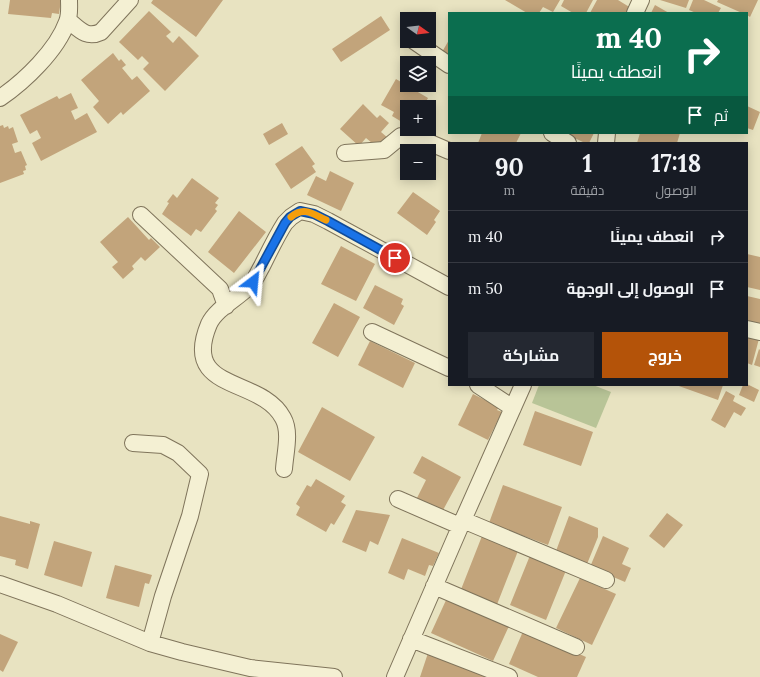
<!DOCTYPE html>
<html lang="ar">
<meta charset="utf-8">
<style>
body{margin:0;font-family:Lora,Cairo,serif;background:#242831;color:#f1f3f6;direction:rtl;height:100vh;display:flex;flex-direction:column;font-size:15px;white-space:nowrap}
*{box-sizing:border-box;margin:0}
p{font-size:13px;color:#9ea1a6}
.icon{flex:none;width:22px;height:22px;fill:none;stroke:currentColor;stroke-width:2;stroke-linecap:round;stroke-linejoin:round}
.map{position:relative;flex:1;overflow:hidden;direction:ltr}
.sheet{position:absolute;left:448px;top:142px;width:300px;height:244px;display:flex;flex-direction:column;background:#171b24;border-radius:0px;box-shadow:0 2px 10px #0003;direction:rtl}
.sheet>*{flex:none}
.hud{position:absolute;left:448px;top:12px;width:300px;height:122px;border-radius:0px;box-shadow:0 2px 10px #0003;direction:rtl;background:#0b6e4f;color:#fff;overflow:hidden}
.needle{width:26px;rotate:104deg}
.tools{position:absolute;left:400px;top:12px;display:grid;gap:8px}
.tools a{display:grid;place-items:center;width:36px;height:36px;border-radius:0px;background:#171b24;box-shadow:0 2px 10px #0003;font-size:20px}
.pin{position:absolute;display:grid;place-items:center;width:34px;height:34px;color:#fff;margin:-17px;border:2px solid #fff;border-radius:50%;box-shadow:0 1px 4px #0007}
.me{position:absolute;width:44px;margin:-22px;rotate:29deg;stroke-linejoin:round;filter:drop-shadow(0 0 3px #0008)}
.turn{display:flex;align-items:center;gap:14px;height:84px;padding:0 20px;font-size:18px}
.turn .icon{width:52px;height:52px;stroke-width:2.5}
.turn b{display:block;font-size:28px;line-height:34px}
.then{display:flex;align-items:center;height:38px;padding:0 20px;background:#0003;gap:8px;font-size:15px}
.eta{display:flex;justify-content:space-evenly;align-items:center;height:68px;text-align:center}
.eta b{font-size:24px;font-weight:700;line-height:28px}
.action{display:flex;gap:8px;margin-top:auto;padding:8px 20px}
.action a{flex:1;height:46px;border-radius:0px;background:#b45309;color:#fff;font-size:16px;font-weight:700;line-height:46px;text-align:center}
.action a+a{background:#242831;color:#f1f3f6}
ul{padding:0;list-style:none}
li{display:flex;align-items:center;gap:12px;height:52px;padding:0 20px;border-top:1px solid #363941}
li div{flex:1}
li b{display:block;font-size:15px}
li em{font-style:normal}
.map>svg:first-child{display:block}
.green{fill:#b8c497}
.building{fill:#c2a47b}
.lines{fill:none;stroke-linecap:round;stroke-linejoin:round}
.minor-casing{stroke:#7f745b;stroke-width:18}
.minor{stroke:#f4f0d3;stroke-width:16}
.route-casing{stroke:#114b97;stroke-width:10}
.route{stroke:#1a73e8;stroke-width:7}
.slow{stroke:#f59e0b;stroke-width:7}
</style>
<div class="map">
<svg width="760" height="677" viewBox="0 0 760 677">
<rect width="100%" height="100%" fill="#e8e3c1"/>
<!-- green -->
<path class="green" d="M539,385H593L611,392L596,428L532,403Z"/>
<!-- building -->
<path class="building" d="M10,0H61L59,14L52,13L51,18L8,14Z
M153,0H223L196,37L151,3Z
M505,0H560L553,12L543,7L539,13H527Z
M564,0H593L586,13L576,12L573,13L561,6Z
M597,0H618L631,8L628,13H590Z
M660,0H689L686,8Z
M693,0H704L721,8L718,13H696L689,10Z
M718,0H758L750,17L747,15V13H742L717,2Z
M655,5L669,13H651Z
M149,11L171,32L166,36L173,43L179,36L199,56L165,91L143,69L149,63L142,56L138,60L119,42Z
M381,16L390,30L341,62L332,49Z
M449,40V56L442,52Z
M113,53L119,61L121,59L126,65L122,68L132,80L137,76L150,91L123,115L121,112L108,124L93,107L99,101L81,80Z
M396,79L428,98L423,107H407V125L392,116L394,112L381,105Z
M71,93L78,108L71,111L75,120L87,113L97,132L41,161L32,143L41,138L37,130L30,134L20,115L57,96L59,99Z
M363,104L377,118L380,115L389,123L381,132L388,138L378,148L366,138L359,146L340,129Z
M747,106L760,112L753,130L747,128Z
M282,123L288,134L269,145L263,134Z
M3,125L4,128L8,126L9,129L13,127L18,142L12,144L15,153L21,151L27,165L25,166L26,170L23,171L24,174L0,183V126Z
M482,133H521L516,143H478Z
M564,133H594L589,143H585Z
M640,133H680L677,143H637Z
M302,146L315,164L312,166L316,172L291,189L275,164Z
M330,171L354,183L341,211L307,195L316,176L326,181Z
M192,178L219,198L215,203L218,205L215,209L217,211L201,232L196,229L191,236L162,214L169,203L167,202L173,194L177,198Z
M413,192L440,211L434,220L436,222L427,235L397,213Z
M239,211L266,232L234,273L208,252Z
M128,217L149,240L151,238L160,247L145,261L141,257L132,266L134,269L123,279L112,267L118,262L100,242Z
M341,246L375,264L356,301L321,284Z
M747,254L760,257V290L747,287Z
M375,285L403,299L401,304L404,306L394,325L363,308Z
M747,296L760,299V324L747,320Z
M334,303L360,317L338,357L312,343Z
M747,330L760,335L752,365L747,363Z
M370,341L415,363L403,388L358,365Z
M759,349L760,350V367L754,365Z
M747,384L759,390L754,402L739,395L743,385Z
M676,385H723L718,400Z
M726,391L735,396L733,401L746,408L741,416L734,412L725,428L711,420Z
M473,394L499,407L497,410L502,412L488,440L458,425Z
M322,407L375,437L350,481L298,452Z
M535,411L593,432L581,466L523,445Z
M422,456L461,477L442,512L417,498L426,480L413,473Z
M316,479L345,496L341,502L346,505L334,525L331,523L326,532L296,515L300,507L296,504L307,485L311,487Z
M503,485L562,507L548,545L489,523Z
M356,510L390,515L378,545L370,541L366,552L342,542Z
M667,513L683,525L664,548L649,536Z
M0,516L30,524V521L40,524L28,569L15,565L16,560L0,556Z
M569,516L598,528V537L587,564L556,551Z
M482,536L518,551L496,607L460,592Z
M603,536L629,548L622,564L631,568L625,582L590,567Z
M402,538L439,553L433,566L429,565L425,576L408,569L404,580L388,573Z
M54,541L92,552L82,587L44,575Z
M531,553L567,568L546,620L510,605Z
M115,565L152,575L149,584L145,583L139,607L106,598Z
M580,578L616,594L592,645L556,628Z
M447,598L509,626L493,661L431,633Z
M524,629L586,657L577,677H538L509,664Z
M0,634L18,642L3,672L0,670Z
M428,653L491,677H420Z"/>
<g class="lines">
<defs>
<path id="minor" d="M635,13L641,0
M68,20C79,29 86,39 101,32L130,0
M414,41L449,65
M0,98C25,81 57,50 67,22C70,15 69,7 69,0
M552,133L568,143
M606,143L607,133
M345,153L384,150L401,136H406L421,139L449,151
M141,215L220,289L226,306
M747,329L760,332
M372,332L449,368
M478,385L513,408
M133,443L163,445L178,453L200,474L190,516L163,596L150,643
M284,469C285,453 291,432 283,418C261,376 180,393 209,324C217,307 241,297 253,282C256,278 259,271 262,266C269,252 276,237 285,223L291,217L300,211L314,214L328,221L449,287
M398,499L460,526
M463,520L606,580
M0,584L57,604L150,643L182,652L250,668L334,677
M434,586L576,647
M411,639L509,677
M395,677L463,520L523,385"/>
</defs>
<!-- minor casing -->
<use href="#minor" class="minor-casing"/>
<!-- minor -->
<use href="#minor" class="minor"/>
</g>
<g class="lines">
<defs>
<path id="route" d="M253,282L285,223L290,217L300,211L314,214L328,221L395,258"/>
</defs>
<!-- route casing -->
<use href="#route" class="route-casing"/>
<!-- route -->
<use href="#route" class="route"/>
<!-- slow -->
<path class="slow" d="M291,217C304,206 313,214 326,220"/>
</g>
</svg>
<div class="tools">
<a><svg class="needle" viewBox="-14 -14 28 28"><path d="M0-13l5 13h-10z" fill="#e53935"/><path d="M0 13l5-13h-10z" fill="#9ea1a6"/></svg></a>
<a><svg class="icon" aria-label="layers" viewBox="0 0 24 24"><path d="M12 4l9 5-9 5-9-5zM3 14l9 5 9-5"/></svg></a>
<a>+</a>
<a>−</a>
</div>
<div class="pin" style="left:395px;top:258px;background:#d93025"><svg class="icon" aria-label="arrive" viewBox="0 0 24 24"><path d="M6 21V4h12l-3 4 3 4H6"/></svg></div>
<svg class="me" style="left:253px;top:282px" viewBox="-20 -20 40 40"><path d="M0-17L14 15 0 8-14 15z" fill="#1a73e8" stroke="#fff" stroke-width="4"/></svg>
<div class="hud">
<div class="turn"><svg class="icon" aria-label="right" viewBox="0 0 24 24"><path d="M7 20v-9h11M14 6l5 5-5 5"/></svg><div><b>40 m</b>انعطف يمينًا</div></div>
<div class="then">ثم<svg class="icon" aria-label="arrive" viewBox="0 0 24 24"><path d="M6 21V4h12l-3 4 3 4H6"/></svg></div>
</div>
<section class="sheet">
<div class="eta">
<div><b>17:18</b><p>الوصول</p></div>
<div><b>1</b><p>دقيقة</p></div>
<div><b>90</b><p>m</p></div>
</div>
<ul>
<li><svg class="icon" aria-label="right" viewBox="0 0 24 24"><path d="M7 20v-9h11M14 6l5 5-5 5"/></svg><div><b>انعطف يمينًا</b></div><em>40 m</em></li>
<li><svg class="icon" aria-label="arrive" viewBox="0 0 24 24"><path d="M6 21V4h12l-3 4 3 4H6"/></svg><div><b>الوصول إلى الوجهة</b></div><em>50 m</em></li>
</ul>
<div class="action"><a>خروج</a><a>مشاركة</a></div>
</section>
</div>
